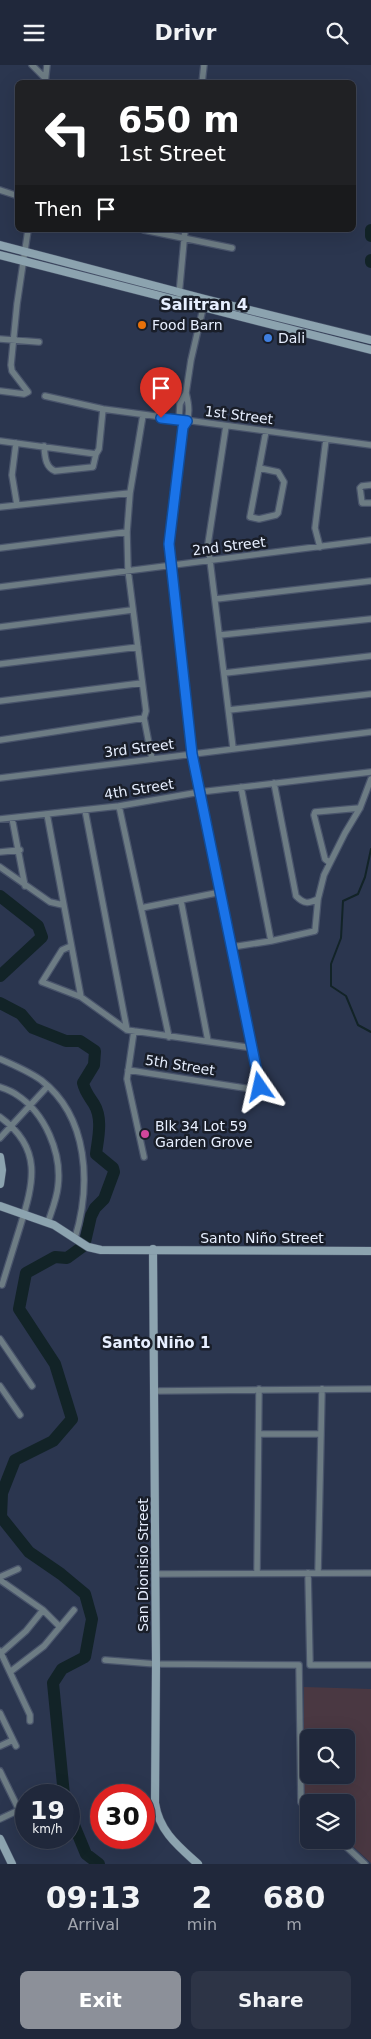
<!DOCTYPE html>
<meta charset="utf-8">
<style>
body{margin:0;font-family:"DejaVu Sans",sans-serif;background:#2d3446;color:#f1f3f6;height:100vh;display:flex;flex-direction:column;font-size:19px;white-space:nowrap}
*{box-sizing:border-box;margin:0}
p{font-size:16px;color:#a2a6af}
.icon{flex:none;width:28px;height:28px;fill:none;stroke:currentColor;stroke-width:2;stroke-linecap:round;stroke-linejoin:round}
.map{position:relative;height:1799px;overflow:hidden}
.drawer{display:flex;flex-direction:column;background:#20283b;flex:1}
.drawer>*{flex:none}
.hud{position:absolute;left:15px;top:15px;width:341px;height:152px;border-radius:8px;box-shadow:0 5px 20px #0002,0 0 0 1px #3d4455;background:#202124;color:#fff;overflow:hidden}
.fabs{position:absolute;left:300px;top:1664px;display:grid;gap:10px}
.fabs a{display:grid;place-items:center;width:55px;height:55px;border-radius:8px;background:#20283b;box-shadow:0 5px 20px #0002,0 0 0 1px #3d4455;font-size:25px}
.speed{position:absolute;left:15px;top:1719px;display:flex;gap:10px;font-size:25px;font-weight:700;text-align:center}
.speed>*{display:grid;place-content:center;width:65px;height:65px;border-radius:50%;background:#20283b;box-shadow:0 5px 20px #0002,0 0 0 1px #3d4455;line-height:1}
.speed small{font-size:12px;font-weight:400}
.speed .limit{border:8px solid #d22;background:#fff;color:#111}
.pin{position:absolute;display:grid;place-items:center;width:42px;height:42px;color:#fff;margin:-51px -21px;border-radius:50% 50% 50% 0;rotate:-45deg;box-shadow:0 0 5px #0007}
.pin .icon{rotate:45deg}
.me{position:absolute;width:55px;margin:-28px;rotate:349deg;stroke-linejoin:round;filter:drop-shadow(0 0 4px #0008)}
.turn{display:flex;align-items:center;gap:18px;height:105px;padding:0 20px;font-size:22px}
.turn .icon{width:65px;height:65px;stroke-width:2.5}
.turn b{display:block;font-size:35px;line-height:42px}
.then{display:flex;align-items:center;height:48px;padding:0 20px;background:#0003;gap:10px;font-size:19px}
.eta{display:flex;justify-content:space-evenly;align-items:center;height:85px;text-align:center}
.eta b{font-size:30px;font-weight:700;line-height:35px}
.primary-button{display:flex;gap:10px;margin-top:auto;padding:10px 20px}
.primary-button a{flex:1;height:58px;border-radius:8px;background:#8c9099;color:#fff;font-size:20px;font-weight:700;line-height:58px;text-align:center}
.primary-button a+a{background:#2d3446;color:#f1f3f6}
header{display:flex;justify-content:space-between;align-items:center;height:65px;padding:0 20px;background:#20283b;font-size:22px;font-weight:700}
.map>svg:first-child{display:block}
.education{fill:#4a3842;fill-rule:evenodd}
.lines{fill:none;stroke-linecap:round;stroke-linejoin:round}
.stream{stroke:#122327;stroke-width:2}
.river{stroke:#122327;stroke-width:12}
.street-casing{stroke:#49546b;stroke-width:8}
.secondary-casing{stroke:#49546b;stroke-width:9}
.street{stroke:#6d7c84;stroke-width:5.5}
.secondary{stroke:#8ca3af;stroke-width:8}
.route-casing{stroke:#114b97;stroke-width:12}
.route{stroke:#1a73e8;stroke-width:9}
.food-dot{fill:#e8710a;stroke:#191e29;stroke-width:2}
.shop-dot{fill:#3f7fe0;stroke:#191e29;stroke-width:2}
.hotel-dot{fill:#d1479c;stroke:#191e29;stroke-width:2}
.labels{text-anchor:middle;stroke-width:5;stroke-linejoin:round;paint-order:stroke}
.poi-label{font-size:14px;fill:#e7efff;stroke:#191e29;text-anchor:start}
.street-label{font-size:14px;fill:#e7efff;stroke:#191e29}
.neighbourhood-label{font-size:15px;font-weight:bold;fill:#e7efff;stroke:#191e29}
.quarter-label{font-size:16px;font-weight:bold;fill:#e7efff;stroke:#191e29}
</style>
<header><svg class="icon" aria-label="menu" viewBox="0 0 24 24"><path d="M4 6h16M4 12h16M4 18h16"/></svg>Drivr<svg class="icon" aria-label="search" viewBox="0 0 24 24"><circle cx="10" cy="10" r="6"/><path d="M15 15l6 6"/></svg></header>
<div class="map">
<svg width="371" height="1799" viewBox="0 0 371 1799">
<rect width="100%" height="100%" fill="#2b364f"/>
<!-- education -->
<path class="education" d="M304,1622L371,1624V1798L346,1775V1738H309V1740L304,1736ZM309,1672H346V1710H309Z"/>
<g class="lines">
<!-- stream -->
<path class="stream" d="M371,784L365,812L358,829L343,836L341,873L331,899V921L346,931L358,960L371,967"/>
<!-- river -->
<path class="river" d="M371,165V171
M371,195V197
M0,831L38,861L42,872L0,911
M0,938L21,949L33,963L66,976H80L95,986L94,1000L83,1018C85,1027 89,1031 94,1039C103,1054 98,1073 96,1089L113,1103L114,1107L104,1134L95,1143L91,1151L85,1177L82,1182L67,1193L55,1192L26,1208L19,1244L55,1299L72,1354L53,1376L15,1395L2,1428L1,1452L29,1487L61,1509L85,1529L92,1554L85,1592L62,1604L53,1618L64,1730
M69,1748L86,1789L99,1799"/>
<defs>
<path id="street" d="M32,0L45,13
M45,18L47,0
M202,18L204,0
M0,125L18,131
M144,165L232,183
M179,230L185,165
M0,274L39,277
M0,326L24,329L28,327L12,306L11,300L17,239L28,165
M45,331L103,344L371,380
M143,350L130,428L127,467L128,505L146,646L144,653L152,694
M179,356L180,339L186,328L191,295L204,239
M226,361L208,479L233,683
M0,376L96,389L99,384L103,344
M16,378L12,410L17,440
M44,381C45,391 45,402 55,406L93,402L96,389
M259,403L278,407L284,417L278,448L276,450L259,454L250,452L266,366
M371,420L362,421L360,423L362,438H371
M0,442L130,428
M320,482L315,463L326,374
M0,483L127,467
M0,522L371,475
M216,534L371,516
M0,562L132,545
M220,570L371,554
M0,599L138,582
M225,608L371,591
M0,636L142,618
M229,645L371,629
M0,675L144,653
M0,713L371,667
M274,718L296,831C304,839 308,839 318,834
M241,722L271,876
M119,741L169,972
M85,745L127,965
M47,749L81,932
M12,753L25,821
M0,754L119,741L200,727L371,707
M0,787L20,785
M330,798L325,794L314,750L315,747L360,743
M0,802L50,837L63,840
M181,836L208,976
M141,843L221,827
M71,881L62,885L42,917L81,932L127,965L253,983
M232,882L271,876L315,866L318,834L324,810L345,768L360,743L371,714
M134,966L127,1014L144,1092
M0,994C14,1000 28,1006 41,1015C89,1052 91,1120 75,1173
M128,1005L258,1025L260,1022L192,689L171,501C167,455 177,407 183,362C191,352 189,340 186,328
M0,1022C6,1024 12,1026 17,1030C45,1048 62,1088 58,1121C57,1133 52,1145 48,1157
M0,1052C43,1083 34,1117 20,1162C14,1181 8,1201 2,1220
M0,1073L47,1022
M0,1274L32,1321
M0,1321L20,1350
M154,1326L371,1324
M259,1369H321
M257,1508L259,1324
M308,1508L310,1600H371
M318,1508L322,1324
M155,1509L371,1508
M0,1512L18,1504
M0,1515L43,1545L60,1562
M0,1586L30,1650V1656
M1,1588L26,1566L43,1545
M105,1595L156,1599L299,1600L301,1737L309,1746
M10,1607L44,1581L74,1545
M0,1648L16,1681
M0,1681L13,1675
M0,1706L19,1745L0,1754
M339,1775L365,1799"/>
<path id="secondary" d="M0,180L205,234L371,275
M0,190L371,285
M0,1092L2,1105L0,1119
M0,1141L54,1160L88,1182L101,1185L371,1186
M153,1184L156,1599L155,1738C159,1766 178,1781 198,1799
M0,1774L12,1799"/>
</defs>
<!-- street casing -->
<use href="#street" class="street-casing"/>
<!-- secondary casing -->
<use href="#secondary" class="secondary-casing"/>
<!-- street -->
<use href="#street" class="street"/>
<!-- secondary -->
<use href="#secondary" class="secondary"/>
</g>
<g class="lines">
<defs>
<path id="route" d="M161,353L187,356L183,362L169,479L192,689L260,1022"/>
</defs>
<!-- route casing -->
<use href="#route" class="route-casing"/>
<!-- route -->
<use href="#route" class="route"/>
</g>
<!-- markers -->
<circle class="food-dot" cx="142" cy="260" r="5"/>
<circle class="shop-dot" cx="268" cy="273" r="5"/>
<circle class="hotel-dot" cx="145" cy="1069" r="5"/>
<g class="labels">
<!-- poi labels -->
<g class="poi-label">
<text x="152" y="265">Food Barn</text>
<text x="278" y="278">Dali</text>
<text x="155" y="1066">Blk 34 Lot 59<tspan x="155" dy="16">Garden Grove</tspan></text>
</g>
<!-- street labels -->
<g class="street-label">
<text transform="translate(239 350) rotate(7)" y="5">1st Street</text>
<text transform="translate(229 481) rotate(-7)" y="5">2nd Street</text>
<text transform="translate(139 683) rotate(-7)" y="5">3rd Street</text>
<text transform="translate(139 724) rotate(-9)" y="5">4th Street</text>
<text transform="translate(180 1000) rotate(9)" y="5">5th Street</text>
<text x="262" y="1178">Santo Niño Street</text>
<text transform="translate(143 1500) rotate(-90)" y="5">San Dionisio Street</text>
</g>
<!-- neighbourhood labels -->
<g class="neighbourhood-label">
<text x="156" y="1283">Santo Niño 1</text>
</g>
<!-- quarter labels -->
<g class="quarter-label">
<text x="204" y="245">Salitran 4</text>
</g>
</g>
</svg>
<div class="fabs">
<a><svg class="icon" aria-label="search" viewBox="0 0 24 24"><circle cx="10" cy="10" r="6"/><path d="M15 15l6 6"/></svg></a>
<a><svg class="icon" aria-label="layers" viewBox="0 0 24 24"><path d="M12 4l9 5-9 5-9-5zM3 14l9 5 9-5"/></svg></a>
</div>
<div class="speed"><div>19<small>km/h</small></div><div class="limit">30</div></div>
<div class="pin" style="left:161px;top:353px;background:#d93025"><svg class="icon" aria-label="arrive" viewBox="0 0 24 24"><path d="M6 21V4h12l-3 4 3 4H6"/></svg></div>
<svg class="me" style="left:260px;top:1022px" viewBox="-20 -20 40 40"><path d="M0-17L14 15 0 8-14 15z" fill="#1a73e8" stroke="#fff" stroke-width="4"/></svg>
<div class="hud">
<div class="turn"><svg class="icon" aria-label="left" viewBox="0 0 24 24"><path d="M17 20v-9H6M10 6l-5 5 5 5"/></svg><div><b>650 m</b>1st Street</div></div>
<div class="then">Then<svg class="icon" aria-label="arrive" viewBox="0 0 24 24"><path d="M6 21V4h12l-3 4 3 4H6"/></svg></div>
</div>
</div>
<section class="drawer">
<div class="eta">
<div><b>09:13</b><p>Arrival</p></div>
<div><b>2</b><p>min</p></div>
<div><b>680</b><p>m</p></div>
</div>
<div class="primary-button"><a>Exit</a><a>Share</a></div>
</section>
